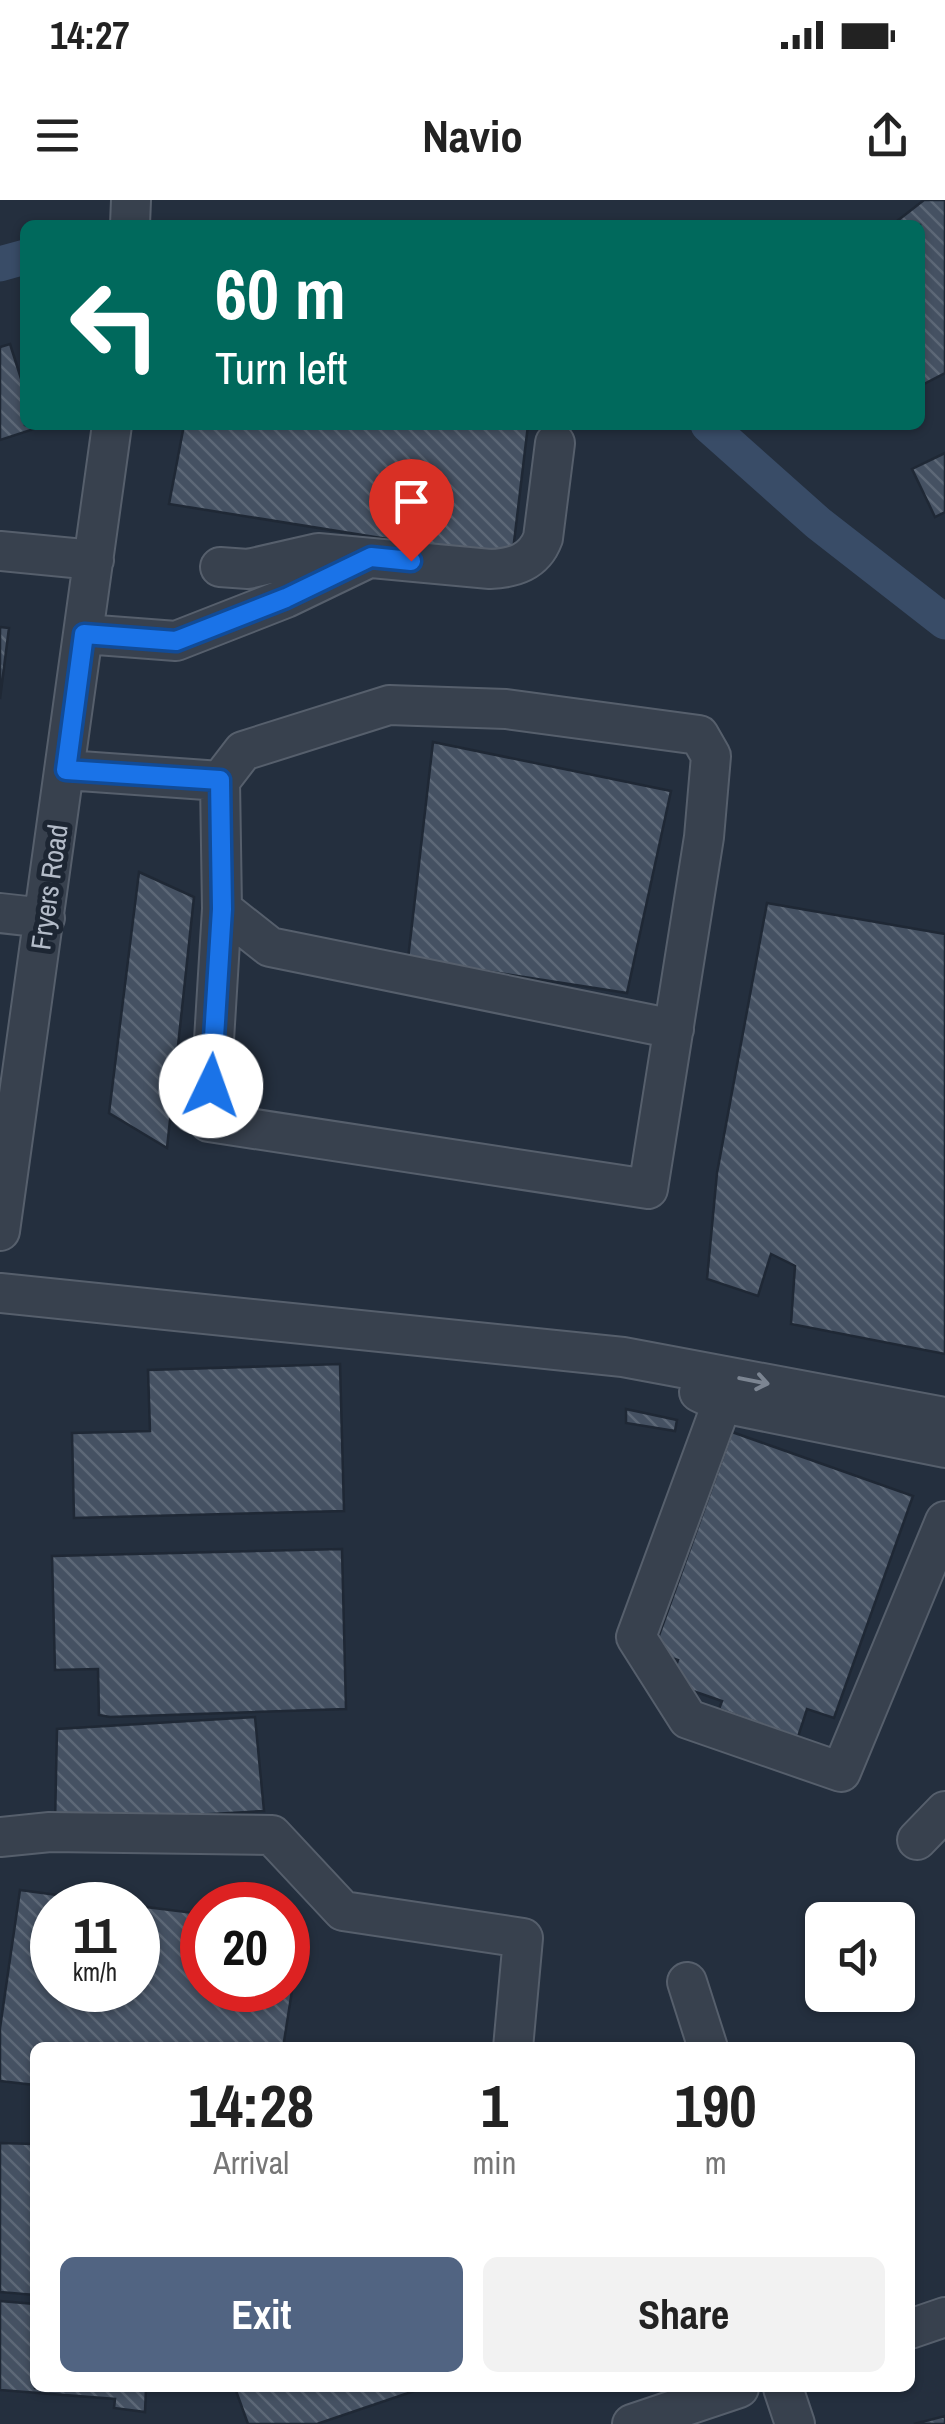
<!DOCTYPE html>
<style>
body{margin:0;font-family:"Archivo Narrow",sans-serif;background:#f2f2f2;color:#222;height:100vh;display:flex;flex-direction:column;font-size:38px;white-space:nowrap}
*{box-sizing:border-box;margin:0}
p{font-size:32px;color:#767676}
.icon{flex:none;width:55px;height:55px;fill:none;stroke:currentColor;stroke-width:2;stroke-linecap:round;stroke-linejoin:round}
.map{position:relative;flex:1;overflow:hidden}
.panel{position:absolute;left:30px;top:1842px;width:885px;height:350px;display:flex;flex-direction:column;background:#fff;border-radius:15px;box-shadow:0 2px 8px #0004}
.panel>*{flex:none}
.hud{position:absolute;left:20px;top:20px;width:905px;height:210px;border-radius:15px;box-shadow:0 2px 8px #0004;background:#00695c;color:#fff;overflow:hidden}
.controls{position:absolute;left:805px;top:1702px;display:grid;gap:20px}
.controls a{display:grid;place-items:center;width:110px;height:110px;border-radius:15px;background:#fff;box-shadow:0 2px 8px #0004;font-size:50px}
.speed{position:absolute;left:30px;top:1682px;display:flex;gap:20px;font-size:50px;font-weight:700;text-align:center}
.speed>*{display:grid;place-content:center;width:130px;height:130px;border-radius:50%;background:#fff;box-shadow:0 2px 8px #0004;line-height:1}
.speed small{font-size:25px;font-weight:400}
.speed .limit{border:15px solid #d22;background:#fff;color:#111}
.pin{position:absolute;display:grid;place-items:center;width:85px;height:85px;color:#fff;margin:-102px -42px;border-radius:50% 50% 50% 0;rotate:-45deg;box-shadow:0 0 10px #0007}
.pin .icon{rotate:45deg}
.me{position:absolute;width:110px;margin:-55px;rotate:3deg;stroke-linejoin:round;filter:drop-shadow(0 0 8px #0008)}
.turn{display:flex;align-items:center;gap:35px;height:210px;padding:0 30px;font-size:45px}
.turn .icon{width:130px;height:130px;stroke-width:2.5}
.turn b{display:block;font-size:70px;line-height:85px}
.eta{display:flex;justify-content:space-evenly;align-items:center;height:170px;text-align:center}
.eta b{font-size:60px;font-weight:800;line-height:70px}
.primary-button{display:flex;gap:20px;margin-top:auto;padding:20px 30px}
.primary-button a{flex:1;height:115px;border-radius:15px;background:#516482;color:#fff;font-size:40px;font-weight:800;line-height:115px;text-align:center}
.primary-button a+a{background:#f2f2f2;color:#222}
.status{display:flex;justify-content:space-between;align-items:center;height:70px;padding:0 50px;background:#fff;direction:ltr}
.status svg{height:28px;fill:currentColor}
header{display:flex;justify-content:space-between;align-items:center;height:130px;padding:0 30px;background:#fff;font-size:45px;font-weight:800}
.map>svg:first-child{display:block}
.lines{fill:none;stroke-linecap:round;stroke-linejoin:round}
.canal{stroke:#394c67;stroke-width:35}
.building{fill:url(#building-back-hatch);stroke:#1f2835;stroke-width:2.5}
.minor-casing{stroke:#565f6c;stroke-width:42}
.minor{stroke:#38414e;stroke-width:38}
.oneway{stroke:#7c8592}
.route-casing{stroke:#114b97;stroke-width:25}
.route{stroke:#1a73e8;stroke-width:18}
.labels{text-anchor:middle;stroke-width:10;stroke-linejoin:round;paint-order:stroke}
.street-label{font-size:28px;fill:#b4bcc9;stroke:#1d2633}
</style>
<div class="status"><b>14:27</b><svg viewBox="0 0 49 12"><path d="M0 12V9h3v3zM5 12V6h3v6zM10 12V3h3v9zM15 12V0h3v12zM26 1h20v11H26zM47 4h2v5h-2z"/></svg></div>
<header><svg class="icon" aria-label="menu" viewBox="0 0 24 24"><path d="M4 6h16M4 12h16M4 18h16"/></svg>Navio<svg class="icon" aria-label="share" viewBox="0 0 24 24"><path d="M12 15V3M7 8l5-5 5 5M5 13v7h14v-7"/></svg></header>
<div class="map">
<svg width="945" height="2224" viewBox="0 0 945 2224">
<defs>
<pattern id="building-back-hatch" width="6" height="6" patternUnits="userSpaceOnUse" patternTransform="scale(2.5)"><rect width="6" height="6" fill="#455162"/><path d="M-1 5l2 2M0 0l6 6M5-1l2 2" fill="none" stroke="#5d6877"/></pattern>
</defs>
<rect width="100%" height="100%" fill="#242f3e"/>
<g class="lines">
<!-- canal -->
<path class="canal" d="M0,64L25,57
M708,225L818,323L945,422"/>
</g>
<!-- building -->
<path class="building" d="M924,0H945V173L920,186V25H892Z
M10,144L25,191V225L37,228L0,240V147Z
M184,225H528L512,359L169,304Z
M945,253V312L935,317L912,269Z
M0,427L9,428L0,499Z
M433,542L671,591L627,793L408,759Z
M139,672L194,697L167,948L109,913Z
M767,703L945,734V1154L791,1124L795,1066L771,1054L758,1096L707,1079L717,973Z
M340,1164L344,1311L74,1318L72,1233L150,1231L148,1170Z
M626,1209L677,1220L675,1231L626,1223Z
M732,1232L913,1296L834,1518L807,1509L798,1537L719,1509L722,1501L670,1483L678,1460L653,1452Z
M342,1349L346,1509L110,1517L99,1515L98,1469L55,1470L52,1356Z
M255,1517L264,1611L55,1623L57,1529Z
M20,1690L132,1705H52V1790H138V1706L202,1714V1790H288V1726L302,1727L283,1848H35V1885L0,1881V1828Z
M0,1943L35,1944V2095L0,2092Z
M0,2101L35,2104V2188H146L145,2212L114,2208L115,2199L0,2190Z
M235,2188H423L317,2224H248Z
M945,2216V2224H914Z"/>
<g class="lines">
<defs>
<path id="minor" d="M130,25L131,0
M0,351L94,360
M220,367L248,369L318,353L490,369C514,368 534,362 543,338L555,243
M84,434L176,441L286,398L369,358
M66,570L220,581L243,551L389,505L506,509L699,535L711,556L704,637L648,989L209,922L222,709
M220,581L222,709L270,747L674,829
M0,713L45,718
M0,1031L112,225
M0,1093L623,1157L945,1217
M699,1192L722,1203L945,1248
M722,1203L636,1437L688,1519L841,1572L945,1321
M0,1637L50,1632L272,1635L343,1711L523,1738L513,1848
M917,1640L945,1611
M687,1782L708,1848
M910,2129L945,2117
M783,2188L795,2224
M632,2224L739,2188"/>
</defs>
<!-- minor casing -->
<use href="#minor" class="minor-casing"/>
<!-- minor -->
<use href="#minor" class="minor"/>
</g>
<!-- one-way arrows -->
<defs><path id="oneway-shaft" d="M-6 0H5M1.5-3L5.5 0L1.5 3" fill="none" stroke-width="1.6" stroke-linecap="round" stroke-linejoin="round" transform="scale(2.5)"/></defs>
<use class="oneway" href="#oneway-shaft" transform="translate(754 1181) rotate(11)"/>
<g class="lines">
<defs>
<path id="route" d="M211,886L222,709L220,580L66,570L84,434L176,441L286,398L371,357L411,361"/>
</defs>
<!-- route casing -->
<use href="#route" class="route-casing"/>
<!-- route -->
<use href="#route" class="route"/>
</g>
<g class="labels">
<!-- street labels -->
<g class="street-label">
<text transform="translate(49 687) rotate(-82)" y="10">Fryers Road</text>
</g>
</g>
</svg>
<div class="controls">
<a><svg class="icon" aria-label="sound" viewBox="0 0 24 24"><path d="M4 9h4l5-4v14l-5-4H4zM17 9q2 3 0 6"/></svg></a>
</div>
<div class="speed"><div>11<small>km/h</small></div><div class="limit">20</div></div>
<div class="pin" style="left:411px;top:361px;background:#d93025"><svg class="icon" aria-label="arrive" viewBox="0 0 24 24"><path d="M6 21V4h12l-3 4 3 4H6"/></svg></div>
<svg class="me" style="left:211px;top:886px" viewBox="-20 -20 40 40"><circle r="19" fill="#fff"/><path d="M0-13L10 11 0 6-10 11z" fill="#1a73e8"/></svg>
<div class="hud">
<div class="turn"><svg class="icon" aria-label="left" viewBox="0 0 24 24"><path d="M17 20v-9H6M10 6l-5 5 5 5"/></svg><div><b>60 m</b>Turn left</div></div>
</div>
<section class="panel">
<div class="eta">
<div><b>14:28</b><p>Arrival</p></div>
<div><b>1</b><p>min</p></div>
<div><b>190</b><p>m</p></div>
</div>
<div class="primary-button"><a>Exit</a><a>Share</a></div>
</section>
</div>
